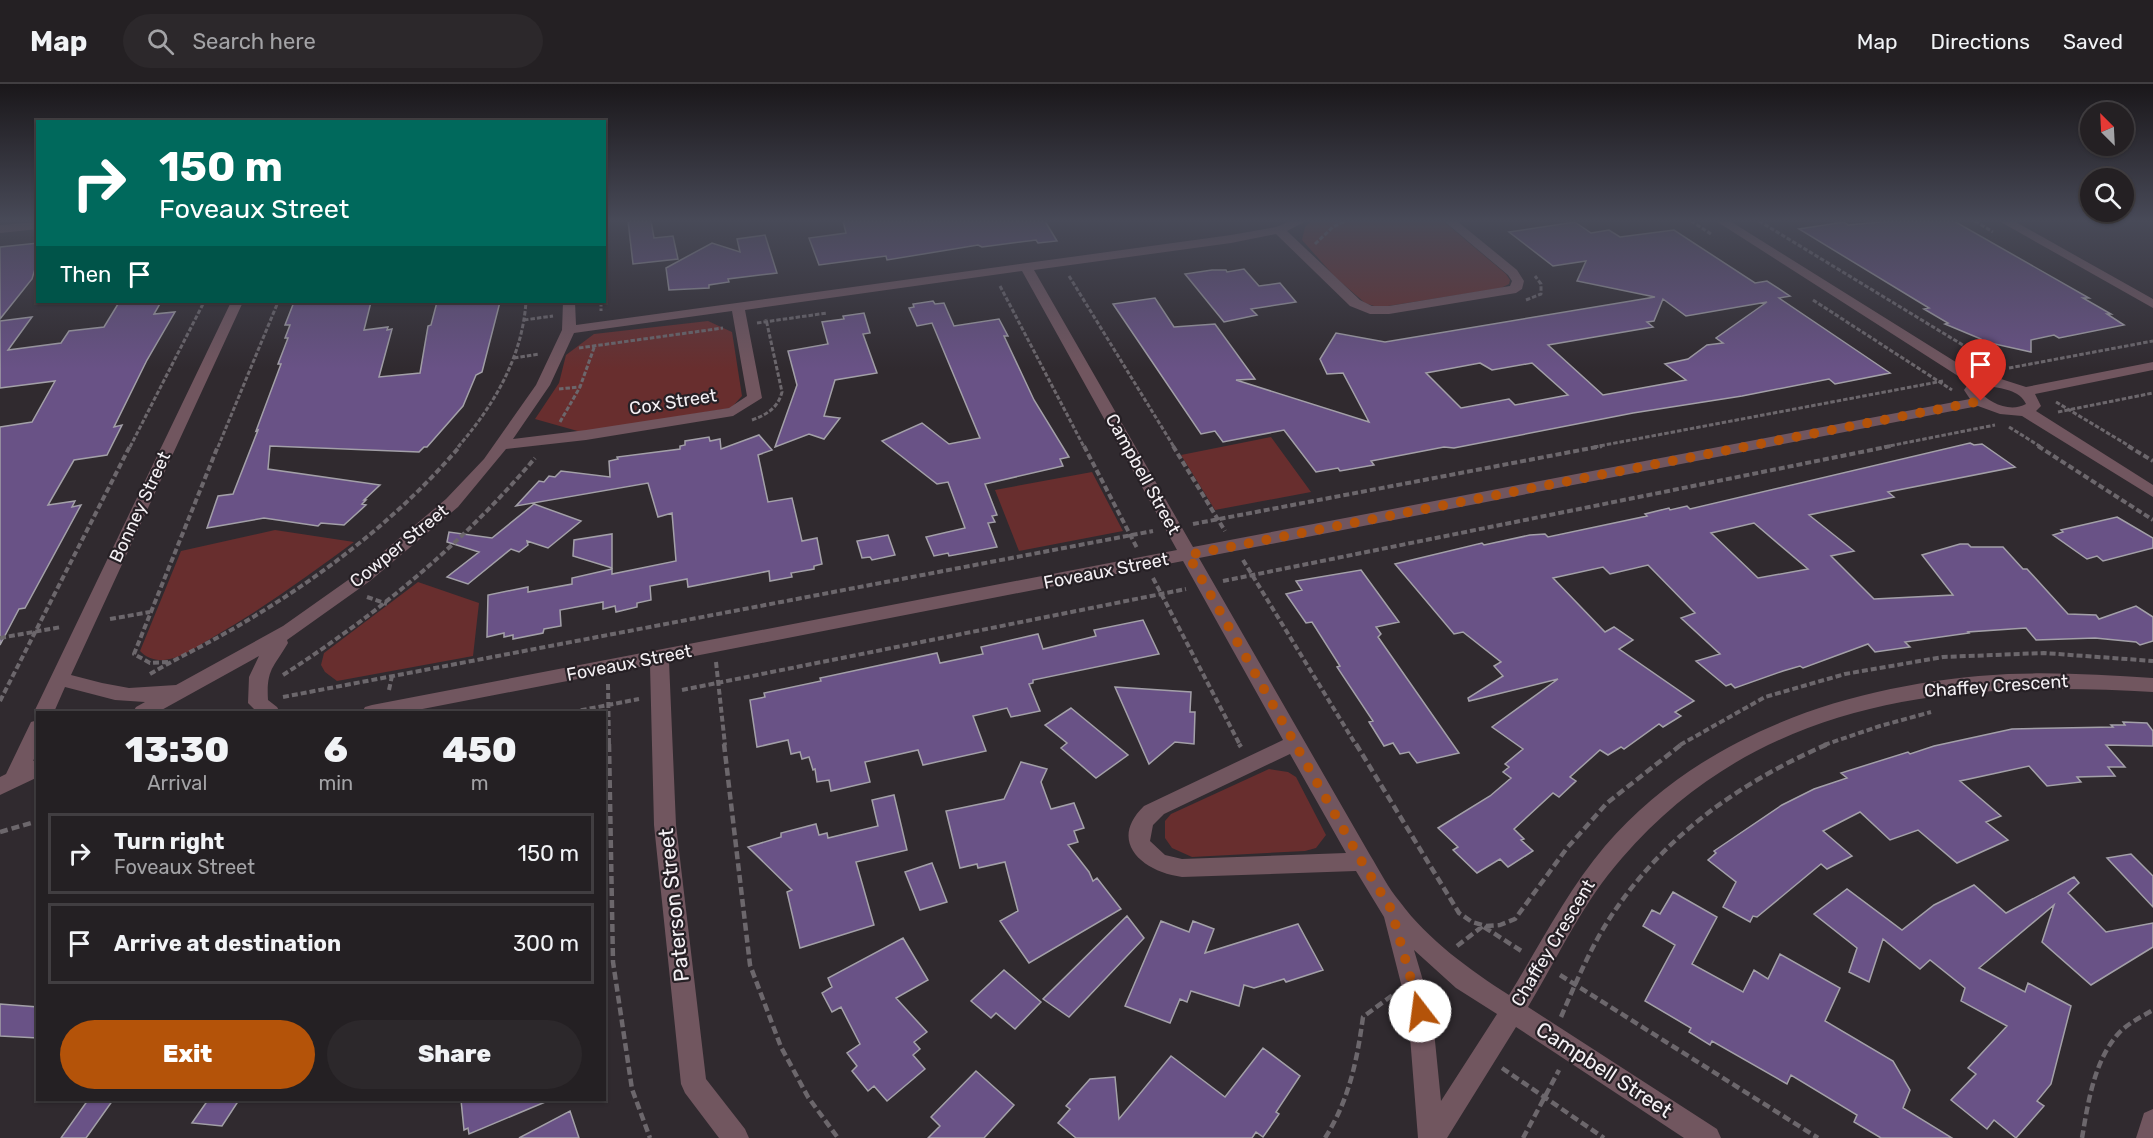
<!DOCTYPE html>
<style>
body{margin:0;font-family:Rubik,sans-serif;background:#2c282b;color:#f1f3f6;height:100vh;display:flex;flex-direction:column;font-size:22px;white-space:nowrap}
*{box-sizing:border-box;margin:0}
p{font-size:20px;color:#a3a3a6}
.icon{flex:none;width:33px;height:33px;fill:none;stroke:currentColor;stroke-width:2;stroke-linecap:round;stroke-linejoin:round}
.map{position:relative;flex:1;overflow:hidden}
.panel{position:absolute;left:36px;top:627px;width:570px;height:390px;display:flex;flex-direction:column;background:#242023;border-radius:0px;box-shadow:0 2px 4px #0004,0 0 0 2px #413e41}
.panel>*{flex:none}
.banner{position:absolute;left:36px;top:36px;width:570px;height:183px;border-radius:0px;box-shadow:0 2px 4px #0004,0 0 0 2px #413e41;background:#00695c;color:#fff;overflow:hidden}
.needle{width:39px;rotate:336deg}
.buttons{position:absolute;left:2080px;top:18px;display:grid;gap:12px}
.buttons a{display:grid;place-items:center;width:54px;height:54px;border-radius:50%;background:#242023;box-shadow:0 2px 4px #0004,0 0 0 2px #413e41;font-size:30px}
.pin{position:absolute;display:grid;place-items:center;width:51px;height:51px;color:#fff;margin:-62px -26px;border-radius:50% 50% 50% 0;rotate:-45deg;box-shadow:0 0 6px #0007}
.pin .icon{rotate:45deg}
.me{position:absolute;width:66px;margin:-33px;rotate:345deg;stroke-linejoin:round;filter:drop-shadow(0 0 4px #0008)}
.turn{display:flex;align-items:center;gap:21px;height:126px;padding:0 24px;font-size:27px}
.turn .icon{width:78px;height:78px;stroke-width:2.5}
.turn b{display:block;font-size:42px;line-height:51px}
.then{display:flex;align-items:center;height:57px;padding:0 24px;background:#0003;gap:12px;font-size:22px}
.eta{display:flex;justify-content:space-evenly;align-items:center;height:102px;text-align:center}
.eta b{font-size:36px;font-weight:800;line-height:42px}
.primary-button{display:flex;gap:12px;margin-top:auto;padding:12px 24px}
.primary-button a{flex:1;height:69px;border-radius:36px;background:#b45309;color:#fff;font-size:24px;font-weight:800;line-height:69px;text-align:center}
.primary-button a+a{background:#2c282b;color:#f1f3f6}
ul{padding:0;list-style:none}
li{display:flex;align-items:center;gap:18px;height:81px;margin:0 12px 9px;padding:0 12px;border:3px solid #413e41;border-radius:0px}
li div{flex:1}
li b{display:block;font-size:22px}
li em{font-style:normal}
header{display:flex;align-items:center;gap:36px;box-sizing:border-box;height:84px;padding:0 30px;background:#242023;border-bottom:2px solid #413e41}
header strong{font-size:28px}
nav{display:flex;gap:33px;margin-inline-start:auto;font-size:21px}
.search{width:420px;height:54px;background:#2c282b;display:flex;align-items:center;gap:15px;box-sizing:border-box;padding:0 21px;border-radius:33px;color:#a3a3a6;font-size:22px}
.map>svg:first-child{display:block}
.green{fill:#682e2e}
.building{fill:#695286;stroke:#a3a0a8;stroke-width:1.5;fill-rule:evenodd}
.lines{fill:none;stroke-linecap:round;stroke-linejoin:round}
.path-far2{stroke:#6c676c;stroke-width:3;stroke-dasharray:4.5 2;stroke-linecap:butt}
.path-far1{stroke:#6c676c;stroke-width:4;stroke-dasharray:6 3;stroke-linecap:butt}
.path{stroke:#6c676c;stroke-width:4.5;stroke-dasharray:8 4;stroke-linecap:butt}
.minor{fill:#71565f;fill-rule:evenodd}
.route{stroke:#b45309;stroke-width:10;stroke-dasharray:0 18}
.labels{text-anchor:middle;stroke-width:4.5;stroke-linejoin:round;paint-order:stroke}
.street-label{font-size:18px;fill:#f4f0f4;stroke:#262025}
.near-street-label{font-size:21px;fill:#f4f0f4;stroke:#262025}
</style>
<header>
<strong>Map</strong>
<div class="search"><svg class="icon" aria-label="search" viewBox="0 0 24 24"><circle cx="10" cy="10" r="6"/><path d="M15 15l6 6"/></svg>Search here</div>
<nav><a>Map</a><a>Directions</a><a>Saved</a></nav>
</header>
<div class="map">
<svg width="2153" height="1054" viewBox="0 0 2153 1054">
<rect width="100%" height="100%" fill="#302a2f"/>
<!-- green -->
<path class="green" d="M1311,137H1443L1506,190L1510,196L1509,200L1501,204L1388,222L1377,223L1365,219L1335,193L1302,156L1305,143Z
M708,237L732,248L742,312L731,324L581,348L535,335L559,299L566,271L594,250Z
M1271,353L1311,408L1215,426L1181,371Z
M1092,388L1123,447L1019,467L995,406Z
M275,446L354,458C309,491 264,524 215,552C201,560 185,572 170,575C159,578 147,575 140,567L181,467Z
M418,498L479,519L473,572L337,597L325,588L321,581L324,569Z
M1269,685L1288,688L1296,693L1326,751L1316,764L1305,767L1192,773L1172,764L1165,754V737L1171,730Z"/>
<!-- building -->
<path class="building" d="M628,137H651L654,154L673,152L678,175L633,180Z
M843,137H1045L1057,157L1038,159L1036,156L982,163L978,161L887,176L886,172L819,181L809,154L846,149Z
M1891,137H1954L2089,214H2083L2111,230H2107L2124,241L2059,254L2054,251L2031,256V268L1981,257V255L1945,240L1948,239L1924,225L1929,224L1799,145L1844,138L1848,141Z
M1575,138L1591,149L1609,146L1620,153L1674,146L1755,199L1767,197L1790,212L1779,214L1890,289L1835,300L1829,295L1742,312L1633,329L1454,364L1444,363L1371,377L1374,381L1340,387L1338,384L1316,388L1284,346L1223,358L1215,347L1201,350L1113,220L1155,214L1174,243L1215,240L1255,295L1236,296L1369,338L1343,289L1327,290L1320,275L1336,249L1385,258L1655,213L1577,197L1586,177L1553,182L1509,148ZM1663,215L1686,232L1767,218L1716,254L1723,259L1707,261L1688,275L1665,280L1686,296L1603,311L1548,261L1653,243L1647,238L1654,237ZM1480,279L1492,286L1532,279L1568,311L1515,321L1509,315L1461,324L1426,289Z
M765,151L777,189L728,195L729,198L709,201V204L669,206L666,184L712,159L740,168L737,155Z
M38,159V175L32,195L0,235V163Z
M1244,185L1259,202L1280,199L1296,218L1251,225L1257,231L1224,238L1185,190L1212,186H1226L1227,188Z
M933,217L935,220L944,219L954,242L999,235L1008,252H1004L1034,316L1069,373L1060,375L1063,382L985,400L997,431L992,432L995,438L988,439L997,463L949,472L948,469L934,472L926,453L965,444L948,398L937,400L882,357L922,339L949,360L980,354L932,239L917,242L909,224L914,223L913,220Z
M135,218H161L154,230L175,228L147,276L114,343L122,341L107,371L74,376L48,421L75,417L72,423L81,421L25,524L19,525L0,561V343L32,338L55,297L0,304V237L32,233L8,266L61,259L69,247L104,243L118,220Z
M294,218H371L364,246L388,243L387,246L392,245L379,293L420,289L428,242L431,241L437,218H500L482,288L476,291L463,322L427,363H424L419,368L270,362L268,385L380,401L364,416H366L362,420L366,421L344,441L321,439L318,442L264,434L207,444L218,412L233,410L258,346L256,347L281,280H278L288,254H285L290,241H285Z
M864,229L870,249L863,250L877,289L835,296L824,332L840,334L824,355L809,350L775,363L797,301L788,267L828,260L822,238L844,235L843,232Z
M759,351L772,366L758,371L768,418L792,414L802,457L817,454L822,480L814,482V485L791,489L792,493L770,497L769,487L688,503L687,495L650,502L651,516L637,519V523L616,528L615,522L603,525V518L560,526L561,542L544,545L543,549L513,555V551L504,553V549L487,553L488,511L528,503V508L572,500V494L612,485V490L676,477L672,429L658,433L648,399L516,422L539,397L544,398L549,392L555,393L561,387L610,393L609,377L618,375L617,373L680,365V362L685,361V357L709,353L710,357L720,355L721,365Z
M1970,359L1974,361L1982,360L2015,383L1888,408L1894,413L1809,431L1854,467L1831,472L1874,515L1953,511L1922,471L1960,460H1968L1971,463H2003L2023,485H2027L2068,530L2096,531L2099,535L2136,522L2153,533V557L2140,561L2136,558L2095,554L2036,556L2026,544L1968,548L1969,549L1905,558L1910,563L1875,568L1868,560L1803,584L1800,582L1783,587L1735,604L1731,600L1726,602L1696,577L1720,570L1681,534L1695,529L1648,481L1610,490L1603,483L1553,494L1605,548L1614,543L1633,556L1619,565L1694,617L1675,628L1681,632L1663,643L1659,640L1624,665L1621,663L1608,671L1600,666L1570,693L1576,697L1559,713L1553,709L1514,745L1524,755L1521,756L1533,767L1508,783L1500,775L1477,789L1453,766L1458,763L1438,744L1490,712L1511,694L1503,688L1509,683L1505,680L1523,665L1492,643L1558,595L1469,617L1468,614L1503,592L1494,582L1501,578L1463,548L1454,550L1395,480L1482,459L1484,461L1530,451L1545,450L1548,453L1647,432L1645,430L1669,424L1670,426L1687,422L1690,425ZM1754,439L1808,485L1758,494L1711,449Z
M534,420L581,437L548,464L527,457L528,461L519,468L511,465L468,500L447,493L479,468L447,458L449,448L492,454Z
M2117,433L2153,454V464L2103,477L2097,472L2087,475L2053,451L2063,448L2061,446Z
M612,450V484L573,472L574,456Z
M888,451L895,471L872,476L870,473L862,474L857,457Z
M1361,486L1399,538L1376,543L1381,550L1378,553L1459,669L1417,679L1409,668L1400,670L1393,659L1384,662L1369,638L1373,637L1337,583L1340,582L1312,538L1306,539L1286,510L1302,506L1296,497Z
M1143,536L1159,570L1033,596V599L1029,600L1040,627L1011,633L1007,624L973,632L986,667L923,681L918,666L865,678L870,698L831,707L829,696L817,698L815,685L813,686L809,673L802,675L800,668L791,670L788,656L757,663L750,616L765,613L764,609L821,597L820,594L937,569L940,579L983,570L981,563L1038,550L1043,565L1096,552L1094,546Z
M1115,603L1191,608L1190,628H1195L1194,660L1175,658L1149,680Z
M1071,624L1128,671L1096,694L1061,664L1067,659L1045,641Z
M2123,638L2147,639L2153,647V662L2106,661L2125,683H2108L2115,692L2077,693L2081,698L2047,702L2029,682L1960,697L2001,732L1986,738L2008,756L1957,779L1918,746L1890,756L1860,728L1823,747L1852,772L1827,785L1821,780L1757,833L1753,832L1750,838L1723,823L1736,798L1708,776L1716,769L1714,767L1782,721L1814,705L1847,694L1841,689L1908,668L1910,670L1934,662L2012,645L2113,643L2111,641H2125Z
M1021,678L1047,685L1041,698L1051,725L1074,719L1084,744L1074,747L1078,758L1068,761L1089,788L1093,797L1097,794L1121,825L1029,879L1000,837L1018,827L1005,778L978,784L977,780L960,784L946,727L1004,715Z
M894,711L907,766L856,778L874,841L800,864L787,808L792,806L748,763L781,753V749L816,740L819,751L827,749L828,754L878,742L872,716Z
M2131,770L2153,792V823L2107,774Z
M932,779L947,818L920,826L905,788Z
M2074,793L2079,799L2068,809L2106,848L2153,839V863L2091,901L2042,858L2054,821L1979,884L2025,908L2028,899L2071,922L2051,1000L2037,1017L2044,1022L2016,1054L1994,1036L1987,1045L1951,1016L1976,990L1968,984L2007,942L1961,917L1965,904L1930,876L1920,885L1883,855L1869,898L1849,888L1857,864L1814,830L1847,805L1902,846L1934,821L1974,801L2006,829Z
M1673,808L1717,833L1692,880L1743,908L1754,886L1768,895L1780,870L1840,904L1825,937L1893,977L1910,1006L1903,1024L1952,1054H1881L1854,1038L1857,1031L1791,991L1787,1000L1712,957L1710,961L1689,948L1691,944L1645,917L1675,861L1643,842L1652,826L1660,830Z
M1127,832L1144,854L1069,933L1043,915Z
M1161,837L1189,848L1193,837L1214,845L1205,869L1298,840L1323,886L1286,898L1284,895L1254,904L1244,901L1239,922L1191,907L1187,918L1180,915L1170,939L1125,922Z
M903,854L928,896L896,914L927,948L914,958L920,965L913,971L925,985L887,1017L874,1002L868,1007L852,987L857,982L847,969L860,960L841,923L832,928L822,909L832,903L828,894Z
M1004,886L1041,918L1015,945L996,929L991,934L971,917Z
M0,920L38,923V954L0,952Z
M1263,964L1300,992L1276,1028L1279,1030L1263,1053L1256,1048L1252,1054H1076L1058,1039L1070,1025L1066,1022L1090,995L1115,993L1119,1035L1171,972L1225,1013Z
M976,987L1014,1021L984,1054H928L940,1042L931,1033Z
M88,1016H113L86,1054H61Z
M208,1016H239L222,1042L192,1039Z
M461,1016H550L469,1050L468,1044L464,1046Z
M570,1027L579,1054H519Z"/>
<g class="lines">
<!-- path-far2 -->
<path class="path-far2" d="M1691,137L1711,150
M1759,137L1999,283
M1975,137L1993,148
M1315,160L1333,143L1345,137
M1069,192L1174,363
M1000,202L1084,363
M1526,216L1541,210V200L1535,192
M1813,216L1952,306
M601,218V227
M524,236L553,232
M757,239L827,229
M579,264L723,244
M514,274L539,270
M2009,284L2153,257
M559,305L579,303
M2056,318L2131,363
M2058,328L2153,309
M752,336C766,331 778,324 782,308L766,235
M560,338L580,303L595,261
M2009,343L2041,363
M130,363L204,218
M218,363L278,218
M458,363C494,321 522,274 526,218
M1594,363L1943,297
M1884,363L1995,341"/>
<!-- path-far1 -->
<path class="path-far1" d="M1084,362L1137,464
M1173,362L1225,447
M2038,362L2153,436
M2128,362L2153,377
M1193,440L1602,362
M1243,476L1356,661
M1153,494L1240,661
M1223,497L1891,362
M367,513L387,520
M110,535L150,528
M0,554L61,543
M168,578L150,579L134,570L218,362
M716,578L725,661
M150,590C179,573 209,559 238,542C320,494 398,435 460,362
M283,591C378,530 462,460 535,374
M608,600L609,661
M389,606L392,592
M682,606L1186,505
M283,613L1153,447
M0,617L130,362
M572,628L639,615
M1680,661L1765,613L1845,590L1943,573L2044,569L2153,577
M1824,661L1880,642L1931,628"/>
<!-- path -->
<path class="path" d="M609,660L613,878L632,1005L650,1054
M724,660L750,881L781,963L808,1013L838,1054
M1239,660L1241,663
M1356,660L1459,829L1472,838L1486,842L1500,841L1515,835L1567,764L1607,719L1682,660
M0,748L38,737
M1484,843L1523,868
M1457,862L1483,842
M1560,891L1818,1054
M1561,933C1573,905 1585,877 1600,850C1653,760 1733,701 1828,660
M1502,984L1604,1054
M1325,1054C1349,1016 1357,977 1363,933L1394,910
M1523,1054L1559,986
M2082,1054C2088,1019 2094,977 2118,950C2128,939 2141,933 2153,926"/>
<!-- minor -->
<path class="minor" d="M1290,137H1306L1287,147L1360,216L1372,222H1389L1510,202L1512,197L1508,191L1444,137H1457L1517,186L1524,197L1522,205L1516,209L1389,230H1370L1350,222L1276,150L1231,159L1034,186L1193,463L1970,315L1964,306L1969,299L1716,137H1730L1983,295H2001L2026,303L2153,278V286L2035,310L2041,322L2036,327L2153,401V413L2022,332L2000,330L1978,322L1199,474L1370,771C1380,787 1388,804 1400,818C1428,856 1470,886 1509,911C1540,861 1567,807 1605,762C1705,646 1858,598 2008,590C2056,588 2105,591 2153,594V608C1954,596 1761,613 1622,774C1583,818 1558,873 1528,923L1717,1045L1721,1054H1684L1516,943L1447,1054H1418L1408,927L1384,833L1356,787L1182,793C1143,788 1107,758 1144,722L1283,656L1183,477L669,577L676,741L706,995L745,1045L749,1054H719L685,1009L681,1000L654,741L650,581L407,628H362L365,623L372,621L1177,466L1022,187L745,226L762,314L733,332L586,356L506,365L458,423L370,497L287,556L288,559C274,583 266,585 268,616L277,623L280,628H257L248,619L249,593L259,572L158,628H133L136,623L145,618L115,616L65,603L54,628H38V633L34,628L231,218H243L71,591L102,599L129,604L176,601L283,542L358,489L446,415L484,375L536,301L562,246L563,218H575L576,241L1231,151L1276,143ZM732,227L747,312L729,324L586,346L513,355L550,301L574,249ZM1987,302C2001,304 2020,306 2026,320C2010,329 1989,319 1978,306ZM1290,670L1346,769L1182,775L1165,771L1150,757L1153,741L1164,730ZM1414,866L1456,904L1497,930L1441,1017L1432,927Z
M1999,137H2014L2153,215V224Z
M38,138V145L0,149V141Z
M38,636V667L33,677L38,675V693L0,711V693L6,690L31,638Z
M2153,1025V1054H2136L2144,1029Z"/>
</g>
<!-- sky -->
<linearGradient id="sky" x2="0" y2="1"><stop stop-color="#1a171a"/><stop offset="0.48" stop-color="#484a58"/><stop offset="1" stop-color="#484a58" stop-opacity="0"/></linearGradient>
<rect width="2153" height="285" fill="url(#sky)"/>
<g class="lines">
<!-- route -->
<path class="route" d="M1420,927L1391,825L1362,778L1188,471L1981,317"/>
</g>
<g class="labels">
<!-- street labels -->
<g class="street-label">
<text transform="translate(673 318) rotate(-9)" y="6">Cox Street</text>
<text transform="translate(1143 390) rotate(61)" y="6">Campbell Street</text>
<text transform="translate(140 423) rotate(-65)" y="6">Bonney Street</text>
<text transform="translate(399 462) rotate(-39)" y="6">Cowper Street</text>
<text transform="translate(1106 487) rotate(-11)" y="6">Foveaux Street</text>
<text transform="translate(629 579) rotate(-11)" y="6">Foveaux Street</text>
<text transform="translate(1996 602) rotate(-4)" y="6">Chaffey Crescent</text>
<text transform="translate(1553 859) rotate(-59)" y="6">Chaffey Crescent</text>
</g>
<!-- near-street labels -->
<g class="near-street-label">
<text transform="translate(674 821) rotate(-96)" y="7">Paterson Street</text>
<text transform="translate(1604 986) rotate(33)" y="7">Campbell Street</text>
</g>
</g>
</svg>
<div class="buttons">
<a><svg class="needle" viewBox="-14 -14 28 28"><path d="M0-13l5 13h-10z" fill="#e53935"/><path d="M0 13l5-13h-10z" fill="#a3a3a6"/></svg></a>
<a><svg class="icon" aria-label="search" viewBox="0 0 24 24"><circle cx="10" cy="10" r="6"/><path d="M15 15l6 6"/></svg></a>
</div>
<div class="pin" style="left:1981px;top:317px;background:#d93025"><svg class="icon" aria-label="arrive" viewBox="0 0 24 24"><path d="M6 21V4h12l-3 4 3 4H6"/></svg></div>
<svg class="me" style="left:1420px;top:927px" viewBox="-20 -20 40 40"><circle r="19" fill="#fff"/><path d="M0-13L10 11 0 6-10 11z" fill="#b45309"/></svg>
<div class="banner">
<div class="turn"><svg class="icon" aria-label="right" viewBox="0 0 24 24"><path d="M7 20v-9h11M14 6l5 5-5 5"/></svg><div><b>150 m</b>Foveaux Street</div></div>
<div class="then">Then<svg class="icon" aria-label="arrive" viewBox="0 0 24 24"><path d="M6 21V4h12l-3 4 3 4H6"/></svg></div>
</div>
<section class="panel">
<div class="eta">
<div><b>13:30</b><p>Arrival</p></div>
<div><b>6</b><p>min</p></div>
<div><b>450</b><p>m</p></div>
</div>
<ul>
<li><svg class="icon" aria-label="right" viewBox="0 0 24 24"><path d="M7 20v-9h11M14 6l5 5-5 5"/></svg><div><b>Turn right</b><p>Foveaux Street</p></div><em>150 m</em></li>
<li><svg class="icon" aria-label="arrive" viewBox="0 0 24 24"><path d="M6 21V4h12l-3 4 3 4H6"/></svg><div><b>Arrive at destination</b></div><em>300 m</em></li>
</ul>
<div class="primary-button"><a>Exit</a><a>Share</a></div>
</section>
</div>
